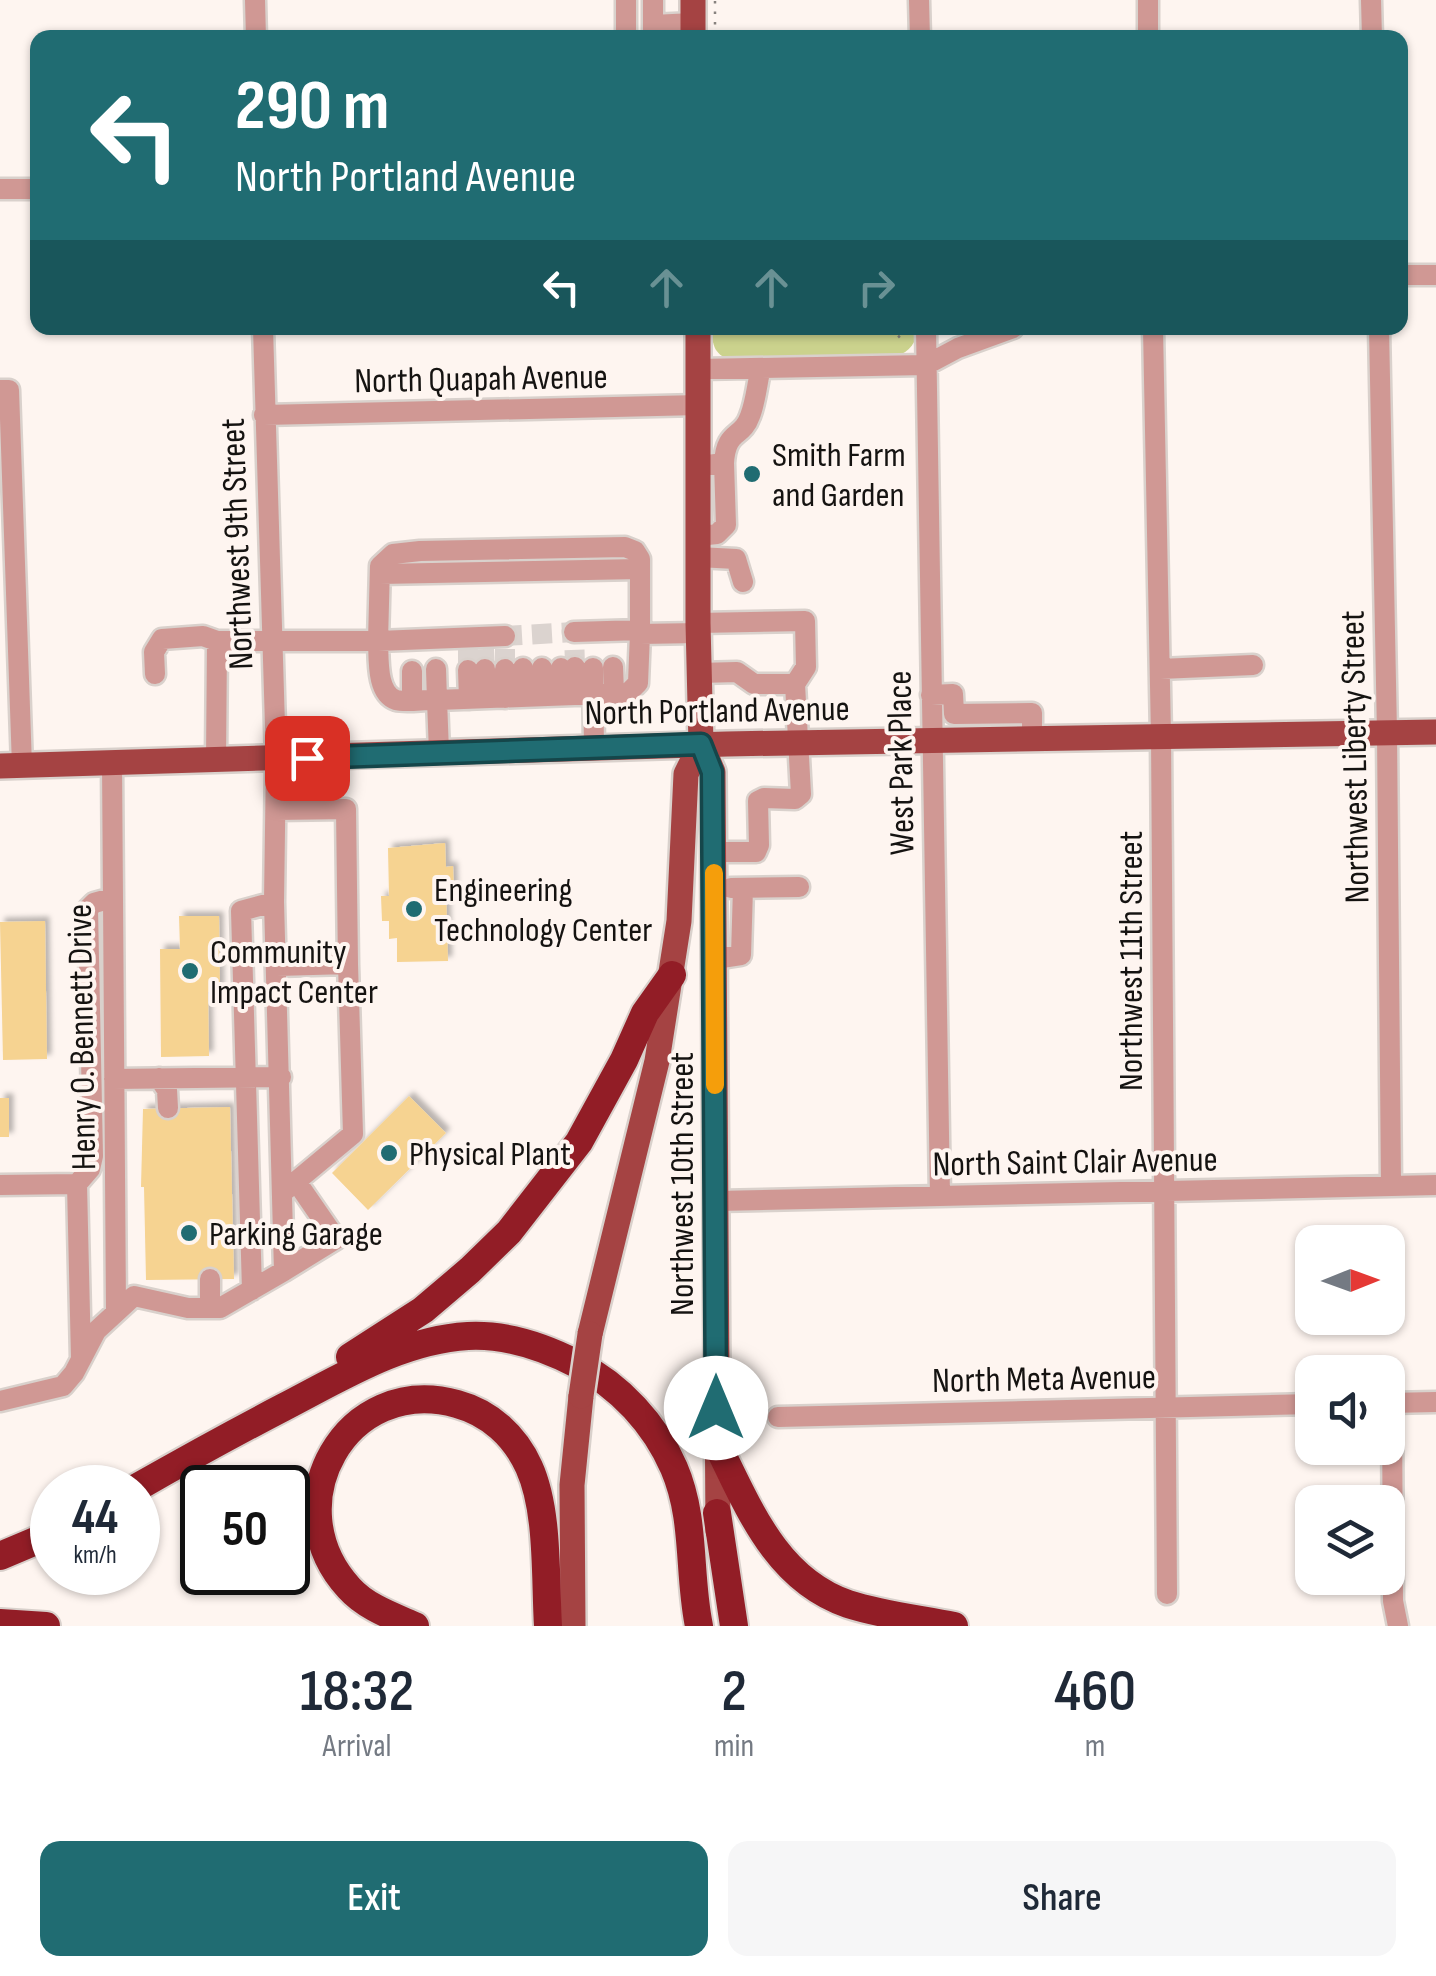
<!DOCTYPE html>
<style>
body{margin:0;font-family:"Sofia Sans Condensed",sans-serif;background:#f6f6f7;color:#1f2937;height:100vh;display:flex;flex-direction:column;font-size:38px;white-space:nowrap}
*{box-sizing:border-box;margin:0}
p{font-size:32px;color:#747a83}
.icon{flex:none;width:55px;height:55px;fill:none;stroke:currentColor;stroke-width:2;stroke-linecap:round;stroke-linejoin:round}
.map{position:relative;height:1626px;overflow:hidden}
.panel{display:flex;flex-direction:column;background:#fff;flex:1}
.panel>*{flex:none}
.guide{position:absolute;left:30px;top:30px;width:1378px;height:305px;border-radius:20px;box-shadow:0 2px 8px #0004;background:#206c72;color:#fff;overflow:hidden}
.needle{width:65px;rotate:89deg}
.buttons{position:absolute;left:1295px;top:1225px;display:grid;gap:20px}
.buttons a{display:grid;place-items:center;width:110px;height:110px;border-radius:20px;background:#fff;box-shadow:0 2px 8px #0004;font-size:50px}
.speed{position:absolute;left:30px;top:1465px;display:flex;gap:20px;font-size:50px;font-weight:700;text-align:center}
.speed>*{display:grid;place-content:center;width:130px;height:130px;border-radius:50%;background:#fff;box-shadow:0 2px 8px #0004;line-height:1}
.speed small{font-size:25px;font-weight:400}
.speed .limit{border:5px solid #111;border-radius:15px;background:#fff;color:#111}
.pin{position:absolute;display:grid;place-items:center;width:85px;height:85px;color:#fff;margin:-42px;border-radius:20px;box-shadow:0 5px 15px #0006}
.me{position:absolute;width:110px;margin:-55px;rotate:0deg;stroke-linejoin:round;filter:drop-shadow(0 0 8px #0008)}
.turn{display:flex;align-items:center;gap:35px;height:210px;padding:0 40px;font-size:45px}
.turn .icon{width:130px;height:130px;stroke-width:2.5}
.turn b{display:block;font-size:70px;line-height:85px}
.lanes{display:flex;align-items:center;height:95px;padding:0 40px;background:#0003;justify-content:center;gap:50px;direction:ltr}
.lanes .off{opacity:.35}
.eta{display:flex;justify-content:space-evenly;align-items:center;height:170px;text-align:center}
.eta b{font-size:60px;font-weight:600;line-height:70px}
.button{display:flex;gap:20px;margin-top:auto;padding:20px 40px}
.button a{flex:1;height:115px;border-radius:20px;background:#206c72;color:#fff;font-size:40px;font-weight:600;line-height:115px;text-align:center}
.button a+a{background:#f6f6f7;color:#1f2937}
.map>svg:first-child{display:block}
.green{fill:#cbd28d}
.building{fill:#f6d391;filter:url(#shadow)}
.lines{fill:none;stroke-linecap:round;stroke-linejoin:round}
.minor-tunnel{stroke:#dbd3cf;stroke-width:20;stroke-dasharray:20 10;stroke-linecap:butt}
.minor-casing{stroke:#d9d1cc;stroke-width:25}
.major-casing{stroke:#d9d1cc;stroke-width:30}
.highway-casing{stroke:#d9d1cc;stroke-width:32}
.path{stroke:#87827e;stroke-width:2.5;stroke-dasharray:2.5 8;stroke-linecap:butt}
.minor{stroke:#d09894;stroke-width:20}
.major{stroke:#a54343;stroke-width:25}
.highway{stroke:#921d26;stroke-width:28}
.major-bridge-casing{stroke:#d9d1cc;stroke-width:30;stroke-linecap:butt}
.major-bridge{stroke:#a54343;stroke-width:25}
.route-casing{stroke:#15464a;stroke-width:25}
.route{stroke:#206c72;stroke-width:18}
.slow{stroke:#f59e0b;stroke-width:18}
.poi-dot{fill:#206c72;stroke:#fef5f0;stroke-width:4}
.labels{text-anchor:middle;stroke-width:8;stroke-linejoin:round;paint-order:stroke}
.street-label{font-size:35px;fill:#151311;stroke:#fef5f0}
.poi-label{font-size:35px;fill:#151311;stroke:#fef5f0;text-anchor:start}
</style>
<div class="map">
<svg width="1436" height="1626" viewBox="0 0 1436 1626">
<defs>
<filter id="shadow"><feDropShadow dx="4.5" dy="-4.5" stdDeviation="2.5" flood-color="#0004"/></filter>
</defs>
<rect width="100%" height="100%" fill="#fef5f0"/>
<!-- green -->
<path class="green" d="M712,328H917C917,342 910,352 896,356L733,360C714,356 712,345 712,328Z"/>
<!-- building -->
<path class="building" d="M445,843L446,867L453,866L454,891H446L448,961L397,962V938L389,939V921H382L381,896H389L388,848Z
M179,916H219L220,992H208L209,1056L161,1057L160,949H180Z
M45,921L47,1059L3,1060L0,922Z
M409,1096L446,1133L368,1210L332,1173Z
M0,1098H9V1137H0Z
M230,1107L234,1279L146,1280L144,1187H141L143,1109Z"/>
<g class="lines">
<!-- minor-tunnel -->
<path class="minor-tunnel" d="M468,649V670
M484,649L485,669
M505,669V636L574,632L575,667"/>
<defs>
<path id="minor" d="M255,0L256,38
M626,0V30
M919,0L920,38
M1148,0V38
M1371,0L1372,38
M653,25L693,23
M653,38V0
M0,189H38
M1400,275H1436
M926,328L940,1196
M1153,328L1161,736L1167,1594
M1379,328L1387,733L1391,1186
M699,369L926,365L958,348L1013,328
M0,390H9L22,766
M264,415L699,405
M699,466L724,463C726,429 742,439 750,416C756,401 757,383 761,368
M698,536L717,534L726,525L724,463
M698,557L736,559L743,582
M380,574L640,569
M698,623L805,621L806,667L795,684H754L737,672L699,673
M574,632L640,630
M505,636L378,641L380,566L393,554L420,551L625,547L635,551L640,559V634L698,633
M575,667L576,695
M613,667L614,693
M523,668V697
M542,668L543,696
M561,668V695
M593,668L594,748
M436,669L437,700L628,693L638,683L640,634
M485,669L486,698
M1160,669L1253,665
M468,670L469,699
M412,671V700
M155,674L154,652L162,639L203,636L217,641
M931,695L953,694L954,714L1032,713V738
M505,698V669
M216,760L217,641H378C379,658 376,693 396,700C407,703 425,699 437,700L439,752
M112,763L116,1310
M276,810L346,809L348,964L277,966
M713,852H756L759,845L758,801L764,798L795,799L801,794L795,684
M731,888L799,887
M715,959L741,955L743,888
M159,1078L167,1090L168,1108
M114,1079L281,1077
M0,1185L77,1184
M282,1193L353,1134L348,964
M716,1201L1436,1185
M284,1271L336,1239L296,1181
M210,1279V1308
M252,1290L241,911L274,902
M81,1358L77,1184L90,1169L93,1156L88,909L94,903L112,898
M0,1401L63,1386L74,1373L96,1331L134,1296L188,1308H220L284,1271L274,902L276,759L263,328
M1388,1403L1436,1402
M1392,1403L1393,1601L1398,1626
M778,1417L1312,1404"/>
<path id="major" d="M693,0V38
M698,328V623L701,744L713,772L718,1531
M0,766L727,744L1436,732
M590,1334L657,1061L679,921L686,774L701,744
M573,1626L572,1485L581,1396"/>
<path id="highway" d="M350,1357L423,1310L470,1270L509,1232L579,1142L624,1060L645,1013L672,975
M716,1442C748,1506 775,1579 848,1604C882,1615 919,1619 954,1626
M136,1488C185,1460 234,1433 284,1407C342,1377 401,1340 468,1336C506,1334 544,1347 577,1364C620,1386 655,1424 674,1468C696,1519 688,1573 699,1626
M717,1513L734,1626
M0,1556L52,1534
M0,1623L46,1626
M415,1626C392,1616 366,1607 349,1588C273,1505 346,1373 457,1404C490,1413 515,1436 529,1467C549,1511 545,1578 548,1626"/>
</defs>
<!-- minor casing -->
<use href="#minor" class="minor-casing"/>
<!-- major casing -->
<use href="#major" class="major-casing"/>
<!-- highway casing -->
<use href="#highway" class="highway-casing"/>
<!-- path -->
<path class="path" d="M715,1V38
M864,328H891
M891,328L903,341"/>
<!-- minor -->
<use href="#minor" class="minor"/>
<!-- major -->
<use href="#major" class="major"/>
<!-- highway -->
<use href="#highway" class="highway"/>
<defs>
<path id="major-bridge" d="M581,1396L590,1334"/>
</defs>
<!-- major-bridge casing -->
<use href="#major-bridge" class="major-bridge-casing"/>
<!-- major-bridge -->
<use href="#major-bridge" class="major-bridge"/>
</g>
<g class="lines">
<defs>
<path id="route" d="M307,758L701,744L712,772L716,1408"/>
</defs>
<!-- route casing -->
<use href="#route" class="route-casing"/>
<!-- route -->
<use href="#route" class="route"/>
<!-- slow -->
<path class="slow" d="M714,873L715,1085"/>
</g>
<!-- markers -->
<g class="poi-dot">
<circle cx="752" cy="474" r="10"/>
<circle cx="414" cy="909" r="10"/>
<circle cx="190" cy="971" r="10"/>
<circle cx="389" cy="1153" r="10"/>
<circle cx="189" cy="1233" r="10"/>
</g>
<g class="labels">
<!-- street labels -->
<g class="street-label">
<text transform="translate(481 378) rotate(-1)" y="12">North Quapah Avenue</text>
<text transform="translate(236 544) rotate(-92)" y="12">Northwest 9th Street</text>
<text transform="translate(717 710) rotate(-1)" y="12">North Portland Avenue</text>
<text transform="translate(1354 757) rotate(-91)" y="12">Northwest Liberty Street</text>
<text transform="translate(900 763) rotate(-91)" y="12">West Park Place</text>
<text transform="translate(1130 961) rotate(-90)" y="12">Northwest 11th Street</text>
<text transform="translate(81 1037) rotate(-91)" y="12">Henry O. Bennett Drive</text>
<text transform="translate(1075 1161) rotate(-1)" y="12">North Saint Clair Avenue</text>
<text transform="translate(681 1184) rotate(-90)" y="12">Northwest 10th Street</text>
<text transform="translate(1044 1378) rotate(-1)" y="12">North Meta Avenue</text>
</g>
<!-- poi labels -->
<g class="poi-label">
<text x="772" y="466">Smith Farm<tspan x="772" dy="40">and Garden</tspan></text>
<text x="434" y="901">Engineering<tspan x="434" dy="40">Technology Center</tspan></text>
<text x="210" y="963">Community<tspan x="210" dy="40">Impact Center</tspan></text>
<text x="409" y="1165">Physical Plant</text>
<text x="209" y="1245">Parking Garage</text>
</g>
</g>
</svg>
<div class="buttons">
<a><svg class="needle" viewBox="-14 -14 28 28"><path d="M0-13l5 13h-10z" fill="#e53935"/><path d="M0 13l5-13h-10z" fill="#747a83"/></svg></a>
<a><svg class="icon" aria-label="sound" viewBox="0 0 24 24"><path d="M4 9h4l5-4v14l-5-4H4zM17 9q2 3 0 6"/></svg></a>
<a><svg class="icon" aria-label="layers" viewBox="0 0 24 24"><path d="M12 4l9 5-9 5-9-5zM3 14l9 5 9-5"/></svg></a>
</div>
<div class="speed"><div>44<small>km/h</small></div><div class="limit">50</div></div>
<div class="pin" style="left:307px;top:758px;background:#d93025"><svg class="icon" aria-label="arrive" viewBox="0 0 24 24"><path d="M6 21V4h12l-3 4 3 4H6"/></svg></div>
<svg class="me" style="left:716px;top:1408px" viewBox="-20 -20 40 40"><circle r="19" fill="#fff"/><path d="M0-13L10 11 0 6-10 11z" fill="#206c72"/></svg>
<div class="guide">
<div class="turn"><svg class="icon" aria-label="left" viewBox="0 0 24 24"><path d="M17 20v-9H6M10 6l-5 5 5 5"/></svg><div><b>290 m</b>North Portland Avenue</div></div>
<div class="lanes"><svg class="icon" aria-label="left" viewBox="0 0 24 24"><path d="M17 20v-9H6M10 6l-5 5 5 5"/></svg><svg class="icon off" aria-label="ahead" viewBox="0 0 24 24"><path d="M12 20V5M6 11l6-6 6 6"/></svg><svg class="icon off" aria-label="ahead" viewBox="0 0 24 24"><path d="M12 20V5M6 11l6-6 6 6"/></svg><svg class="icon off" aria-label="right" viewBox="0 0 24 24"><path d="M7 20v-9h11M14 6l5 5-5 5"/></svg></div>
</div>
</div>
<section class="panel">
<div class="eta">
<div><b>18:32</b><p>Arrival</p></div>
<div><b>2</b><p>min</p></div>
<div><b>460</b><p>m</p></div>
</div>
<div class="button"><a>Exit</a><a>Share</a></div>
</section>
